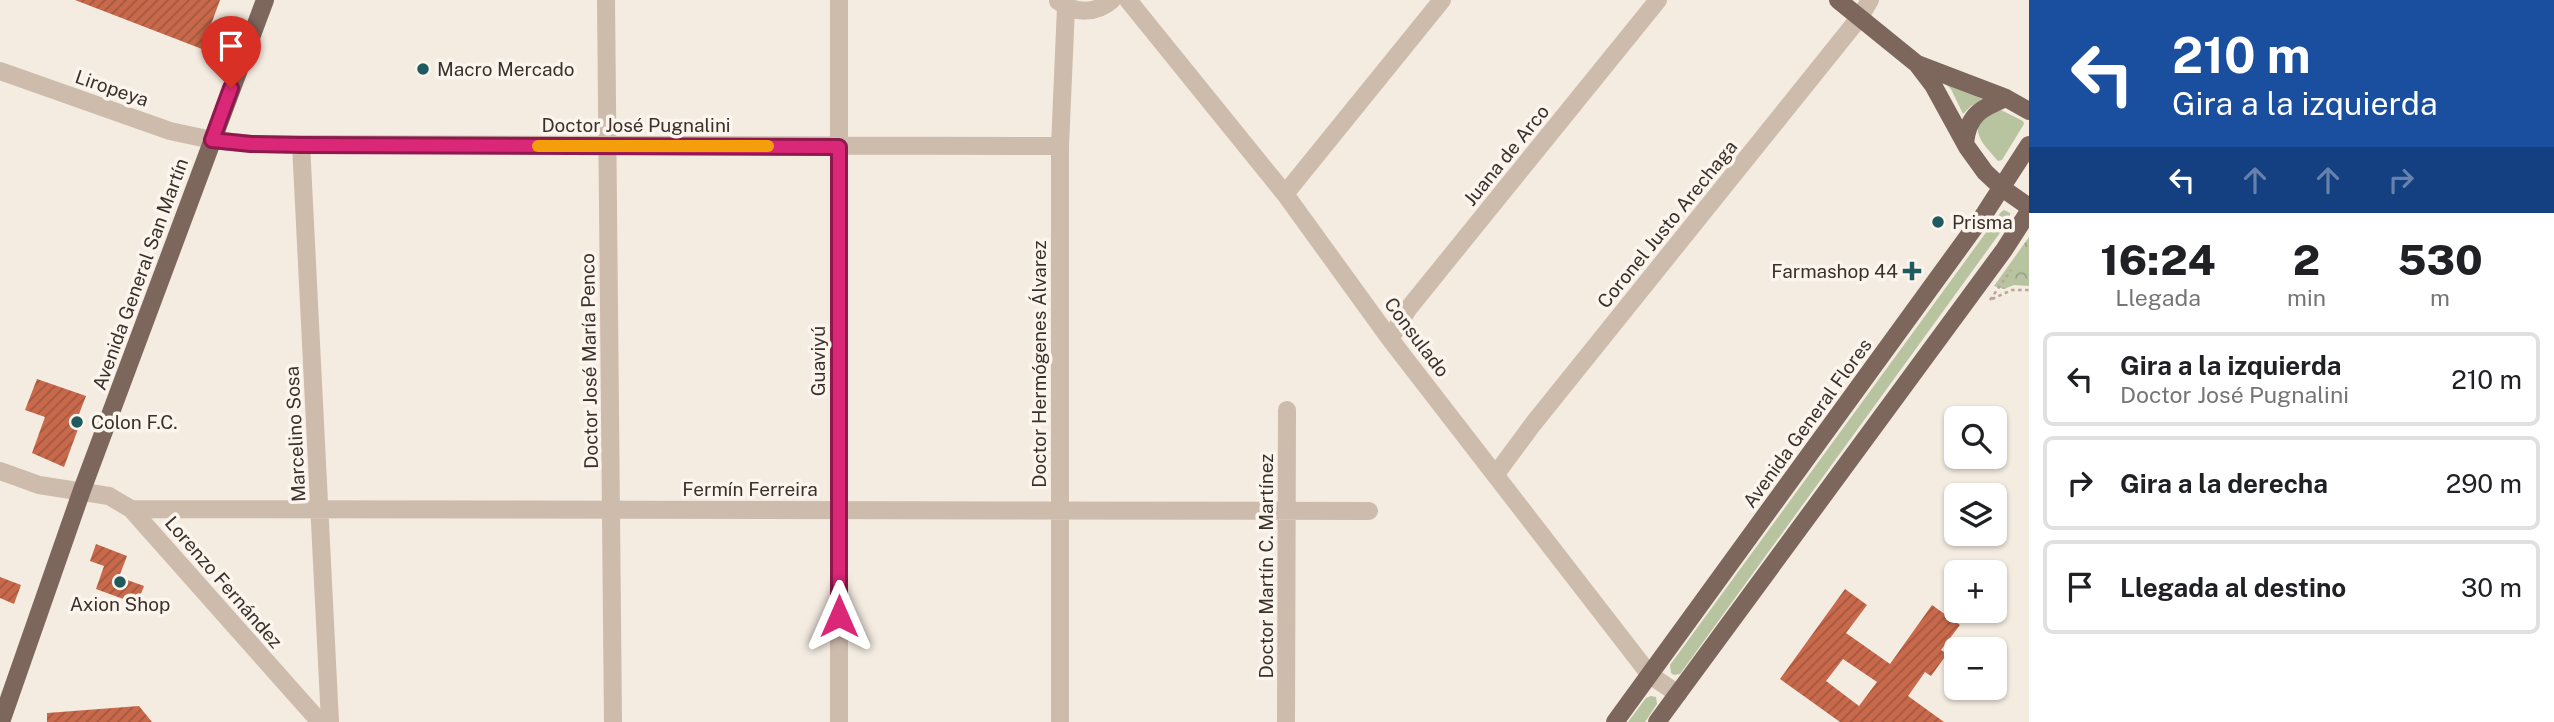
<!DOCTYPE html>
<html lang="es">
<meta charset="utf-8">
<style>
body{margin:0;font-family:"Public Sans",sans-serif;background:#f6f6f6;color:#202124;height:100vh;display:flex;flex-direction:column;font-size:26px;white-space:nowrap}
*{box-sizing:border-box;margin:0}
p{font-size:23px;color:#757577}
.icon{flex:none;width:38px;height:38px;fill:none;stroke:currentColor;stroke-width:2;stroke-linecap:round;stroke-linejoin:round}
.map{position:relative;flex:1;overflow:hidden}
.sheet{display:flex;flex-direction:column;background:#fff;width:525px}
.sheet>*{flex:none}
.top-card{background:#1a4fa0;color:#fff;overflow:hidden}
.controls{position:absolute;left:1944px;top:406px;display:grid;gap:14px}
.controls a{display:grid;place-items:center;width:63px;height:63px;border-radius:10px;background:#fff;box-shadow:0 2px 5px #0004;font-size:35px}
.pin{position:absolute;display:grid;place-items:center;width:60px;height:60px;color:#fff;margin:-72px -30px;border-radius:50% 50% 50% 0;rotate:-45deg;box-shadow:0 0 7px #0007}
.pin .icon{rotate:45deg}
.me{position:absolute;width:77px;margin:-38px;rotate:0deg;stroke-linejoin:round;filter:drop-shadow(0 0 5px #0008)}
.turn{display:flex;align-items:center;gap:24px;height:147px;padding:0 28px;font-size:32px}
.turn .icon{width:91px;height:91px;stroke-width:2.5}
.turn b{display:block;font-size:49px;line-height:60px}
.lanes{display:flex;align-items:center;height:66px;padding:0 28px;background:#0003;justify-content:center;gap:35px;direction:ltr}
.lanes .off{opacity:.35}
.eta{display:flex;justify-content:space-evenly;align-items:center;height:119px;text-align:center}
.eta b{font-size:42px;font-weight:800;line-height:49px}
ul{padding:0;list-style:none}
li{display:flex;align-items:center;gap:21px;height:94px;margin:0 14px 10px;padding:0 14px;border:4px solid #e0e0e0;border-radius:10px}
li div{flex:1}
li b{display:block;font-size:26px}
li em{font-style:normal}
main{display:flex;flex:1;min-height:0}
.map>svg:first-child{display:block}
.grass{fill:#b8c4a0}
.forest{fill:url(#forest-crowns)}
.building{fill:url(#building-hatch);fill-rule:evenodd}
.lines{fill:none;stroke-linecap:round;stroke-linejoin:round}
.path{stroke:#b9a596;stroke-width:2.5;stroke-dasharray:3.5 3.5;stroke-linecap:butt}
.minor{stroke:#cdbbac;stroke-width:18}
.major{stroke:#7d675c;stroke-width:18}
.route-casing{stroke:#8e194d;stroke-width:18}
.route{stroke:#db2777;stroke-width:12}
.slow{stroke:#f59e0b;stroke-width:12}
.poi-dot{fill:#1f5a5e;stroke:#fbf5ee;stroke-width:2.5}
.labels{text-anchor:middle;stroke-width:7;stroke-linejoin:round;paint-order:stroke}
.poi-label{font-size:19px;fill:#3b302b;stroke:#fbf5ee;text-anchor:start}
.street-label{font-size:19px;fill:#3b302b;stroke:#fbf5ee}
</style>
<main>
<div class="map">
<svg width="2029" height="722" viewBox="0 0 2029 722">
<defs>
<pattern id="forest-crowns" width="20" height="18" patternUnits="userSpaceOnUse" patternTransform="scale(1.75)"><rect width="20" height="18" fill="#b8c4a0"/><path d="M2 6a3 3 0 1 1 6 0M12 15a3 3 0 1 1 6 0" fill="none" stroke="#97a083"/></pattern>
<pattern id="building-hatch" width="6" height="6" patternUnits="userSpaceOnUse" patternTransform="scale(1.75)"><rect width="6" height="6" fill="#c8694b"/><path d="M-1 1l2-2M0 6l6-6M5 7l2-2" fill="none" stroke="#a4573f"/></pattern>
</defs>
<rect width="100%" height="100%" fill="#f4ebe1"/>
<!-- grass -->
<path class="grass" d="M1940,79L1986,101L1971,106L1963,114L1951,89Z
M1999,109L2023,121L2024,124L2002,160L1998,161C1988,149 1975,139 1978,123Z
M2004,210L2010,213V219L1680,674L1674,675L1671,673L1670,665L2001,212Z
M1651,696L1656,697L1657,704L1645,722H1628L1646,698Z"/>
<!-- forest -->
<path class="forest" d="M2029,237V286L2014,285L2004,289L1994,286Z"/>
<!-- building -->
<path class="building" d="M75,0H220L202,49Z
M37,379L86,396L74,427L78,429L64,467L32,453L45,417L25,410Z
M96,544L127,556L119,577L144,586L137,604L96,589L104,566L90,561Z
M0,577L21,585L14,604L0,598Z
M1845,589L1867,605L1846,633L1890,664L1932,605L1960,625L1941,650L1947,654L1931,676L1925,672L1908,696L1944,722H1840L1780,679ZM1843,659L1877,682L1859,706L1826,681Z
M139,706L152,722H47V713Z"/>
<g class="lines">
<!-- path -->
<path class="path" d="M1992,299L2012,290H2029
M1990,300L2011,270"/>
<!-- minor -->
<path class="minor" d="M606,0L613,722
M839,0V722
M1128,0L1285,194L1390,339L1650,675L1678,694
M1058,1C1075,14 1096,14 1112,0
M0,71L170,131L212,140L252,144L1060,146
M301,144L330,722
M1285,194L1442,0
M1390,339L1408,309L1658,0
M0,471L39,485L109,496L131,509L320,722
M1496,474L1533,424L1860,17L1870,0
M131,509L1369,511
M1060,722V146L1066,7
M1286,722L1287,410"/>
<!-- major -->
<path class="major" d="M1838,0L1917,64L1933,85L1967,147L1985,172L2002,188L2029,207
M1917,64L2006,98L2029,111
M1965,143C1968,114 1982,108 2006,98
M1,722L82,490L265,0
M1615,722L1985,213L2029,145
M1657,722L2004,250L2029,211"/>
</g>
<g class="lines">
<defs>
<path id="route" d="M231,88L212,140L251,144L301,145L839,147V616"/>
</defs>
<!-- route casing -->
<use href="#route" class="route-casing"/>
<!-- route -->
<use href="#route" class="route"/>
<!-- slow -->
<path class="slow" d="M538,146H768"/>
</g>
<!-- markers -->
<g class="poi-dot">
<circle cx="423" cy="69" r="7"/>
<circle cx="1938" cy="222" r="7"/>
<path d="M1908.5 260.5h7v7h7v7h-7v7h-7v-7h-7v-7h7z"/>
<circle cx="77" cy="422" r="7"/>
<circle cx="120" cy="582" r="7"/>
</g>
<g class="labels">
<!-- poi labels -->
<g class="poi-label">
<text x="437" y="76">Macro Mercado</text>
<text x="1952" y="229">Prisma</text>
<text x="1898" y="278" text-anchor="end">Farmashop 44</text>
<text x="91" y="429">Colon F.C.</text>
<text x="120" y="611" text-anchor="middle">Axion Shop</text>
</g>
<!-- street labels -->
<g class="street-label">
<text transform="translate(112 88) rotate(19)" y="7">Liropeya</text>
<text x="636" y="132">Doctor José Pugnalini</text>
<text transform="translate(1506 155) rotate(-51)" y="7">Juana de Arco</text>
<text transform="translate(1667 224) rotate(-51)" y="7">Coronel Justo Arechaga</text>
<text transform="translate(140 274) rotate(-70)" y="7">Avenida General San Martín</text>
<text transform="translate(1417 337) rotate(53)" y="7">Consulado</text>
<text transform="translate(589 361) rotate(-91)" y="7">Doctor José María Penco</text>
<text transform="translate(818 361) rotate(-90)" y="7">Guaviyú</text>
<text transform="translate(1039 364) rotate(-90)" y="7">Doctor Hermógenes Álvarez</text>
<text transform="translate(1807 423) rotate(-54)" y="7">Avenida General Flores</text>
<text transform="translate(295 434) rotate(-93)" y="7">Marcelino Sosa</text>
<text x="750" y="496">Fermín Ferreira</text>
<text transform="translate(1266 566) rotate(-90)" y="7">Doctor Martín C. Martínez</text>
<text transform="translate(224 582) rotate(49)" y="7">Lorenzo Fernández</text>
</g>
</g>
</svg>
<div class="controls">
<a><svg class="icon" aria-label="search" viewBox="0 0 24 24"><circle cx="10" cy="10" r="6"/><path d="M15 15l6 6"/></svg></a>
<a><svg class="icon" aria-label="layers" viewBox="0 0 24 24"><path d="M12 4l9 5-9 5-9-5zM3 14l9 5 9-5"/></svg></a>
<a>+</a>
<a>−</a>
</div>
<div class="pin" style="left:231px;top:88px;background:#d93025"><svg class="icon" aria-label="arrive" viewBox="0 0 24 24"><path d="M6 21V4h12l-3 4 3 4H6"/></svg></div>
<svg class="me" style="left:839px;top:616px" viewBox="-20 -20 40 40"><path d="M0-17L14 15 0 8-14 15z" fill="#db2777" stroke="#fff" stroke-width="4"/></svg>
</div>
<section class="sheet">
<div class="top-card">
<div class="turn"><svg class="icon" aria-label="left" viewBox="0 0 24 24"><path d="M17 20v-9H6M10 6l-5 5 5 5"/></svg><div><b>210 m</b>Gira a la izquierda</div></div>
<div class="lanes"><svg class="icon" aria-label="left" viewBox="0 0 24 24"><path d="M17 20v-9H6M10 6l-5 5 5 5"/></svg><svg class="icon off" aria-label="ahead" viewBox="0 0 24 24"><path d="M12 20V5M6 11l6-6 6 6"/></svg><svg class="icon off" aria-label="ahead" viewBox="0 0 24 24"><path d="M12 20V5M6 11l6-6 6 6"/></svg><svg class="icon off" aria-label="right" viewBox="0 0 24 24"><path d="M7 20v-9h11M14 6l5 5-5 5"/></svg></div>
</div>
<div class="eta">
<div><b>16:24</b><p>Llegada</p></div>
<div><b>2</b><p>min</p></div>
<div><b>530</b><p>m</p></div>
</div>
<ul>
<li><svg class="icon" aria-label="left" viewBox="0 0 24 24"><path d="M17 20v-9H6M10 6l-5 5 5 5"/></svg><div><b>Gira a la izquierda</b><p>Doctor José Pugnalini</p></div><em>210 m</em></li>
<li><svg class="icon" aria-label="right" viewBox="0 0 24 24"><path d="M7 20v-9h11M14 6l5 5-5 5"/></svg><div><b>Gira a la derecha</b></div><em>290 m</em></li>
<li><svg class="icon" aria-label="arrive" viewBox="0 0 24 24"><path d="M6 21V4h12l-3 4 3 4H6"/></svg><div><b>Llegada al destino</b></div><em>30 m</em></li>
</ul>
</section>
</main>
